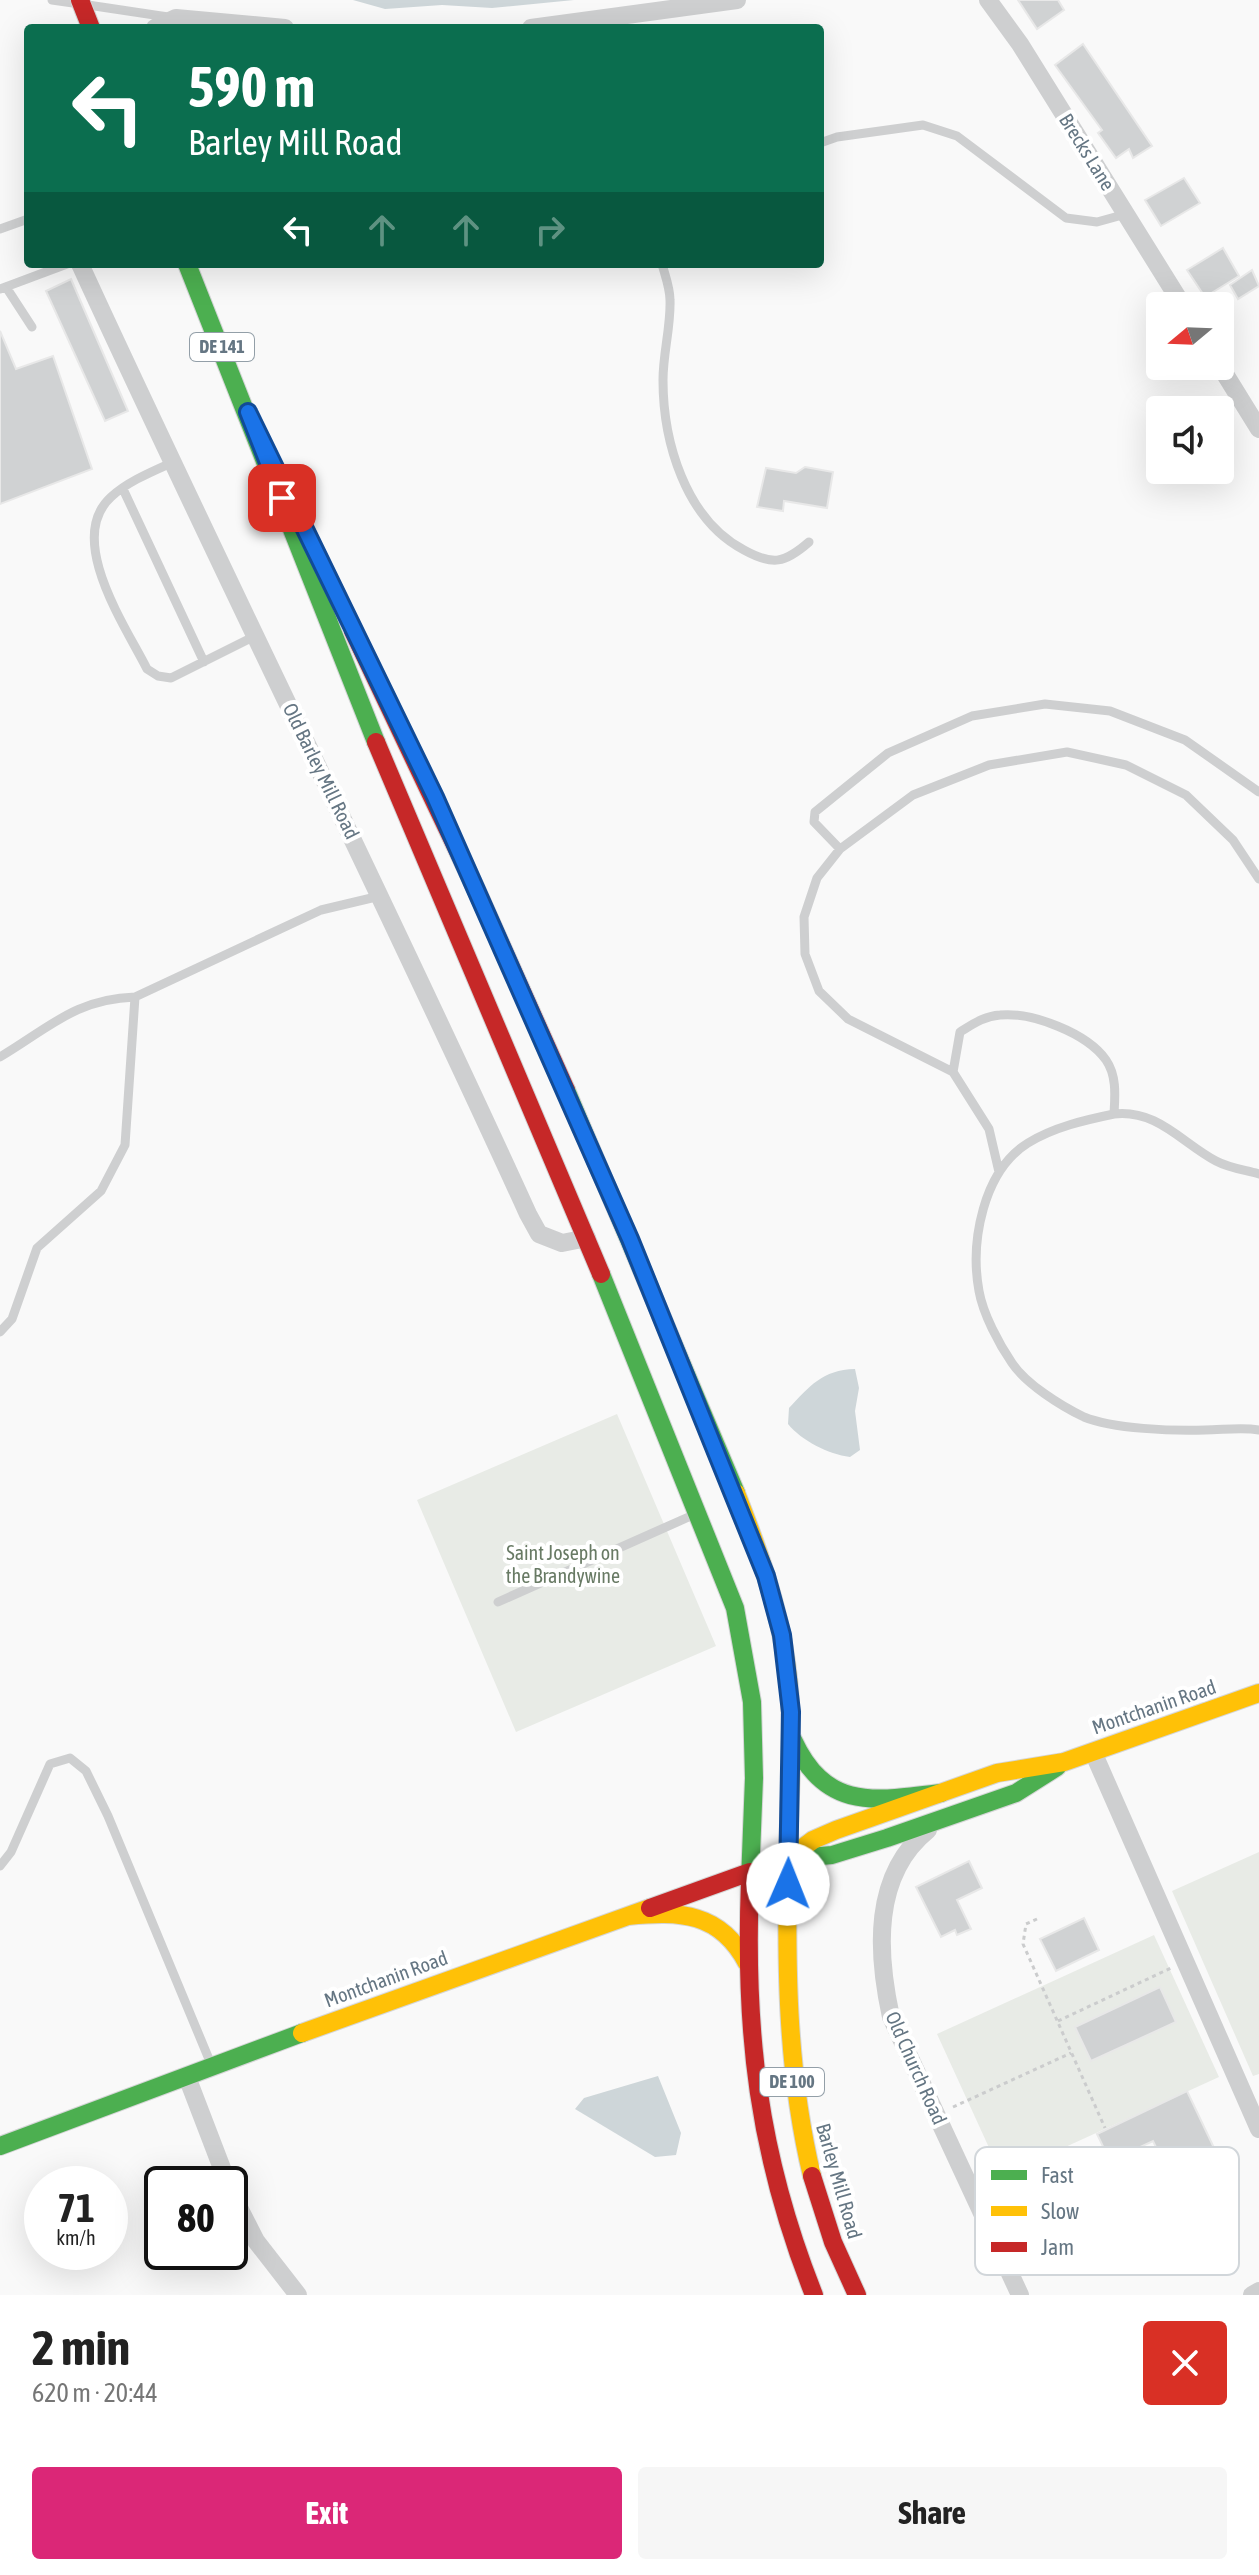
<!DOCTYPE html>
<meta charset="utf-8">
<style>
body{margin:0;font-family:"Asap Condensed",sans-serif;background:#f6f6f6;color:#222;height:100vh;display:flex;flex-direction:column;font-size:30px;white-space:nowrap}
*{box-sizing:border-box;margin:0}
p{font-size:26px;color:#767676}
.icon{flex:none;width:44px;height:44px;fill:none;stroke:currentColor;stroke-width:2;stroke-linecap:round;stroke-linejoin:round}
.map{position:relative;height:2295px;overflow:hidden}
.details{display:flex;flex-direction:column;background:#fff;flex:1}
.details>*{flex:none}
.guide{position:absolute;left:24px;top:24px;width:800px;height:244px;border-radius:8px;box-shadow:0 8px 32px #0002;background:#0b6e4f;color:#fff;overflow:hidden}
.needle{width:52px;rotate:251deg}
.fabs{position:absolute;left:1146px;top:292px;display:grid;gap:16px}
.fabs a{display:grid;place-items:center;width:88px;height:88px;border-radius:8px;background:#fff;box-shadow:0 8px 32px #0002;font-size:40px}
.speed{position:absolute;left:24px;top:2166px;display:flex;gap:16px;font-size:40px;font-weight:700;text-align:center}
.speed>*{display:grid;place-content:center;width:104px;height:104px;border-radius:50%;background:#fff;box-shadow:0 8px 32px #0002;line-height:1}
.speed small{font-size:20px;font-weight:400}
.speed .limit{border:4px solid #111;border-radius:12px;background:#fff;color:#111}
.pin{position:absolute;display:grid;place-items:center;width:68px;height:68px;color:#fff;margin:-34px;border-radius:16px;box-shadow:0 4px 12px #0006}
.me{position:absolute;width:88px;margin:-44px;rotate:1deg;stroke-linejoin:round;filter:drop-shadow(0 0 6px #0008)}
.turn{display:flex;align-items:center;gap:28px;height:168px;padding:0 32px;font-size:36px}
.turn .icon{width:104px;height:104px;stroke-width:2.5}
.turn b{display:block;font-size:56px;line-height:68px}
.lanes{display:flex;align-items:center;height:76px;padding:0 32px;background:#0003;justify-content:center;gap:40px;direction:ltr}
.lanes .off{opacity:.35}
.round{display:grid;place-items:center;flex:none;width:84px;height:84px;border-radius:8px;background:#f6f6f6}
.summary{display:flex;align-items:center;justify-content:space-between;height:136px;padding:0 32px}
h1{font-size:48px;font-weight:700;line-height:60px}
.primary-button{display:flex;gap:16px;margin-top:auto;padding:16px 32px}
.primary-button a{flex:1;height:92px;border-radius:8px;background:#db2777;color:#fff;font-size:32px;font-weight:700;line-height:92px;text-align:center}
.primary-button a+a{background:#f6f6f6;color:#222}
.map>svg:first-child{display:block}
.green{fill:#e8ebe6}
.water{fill:#ced6d9}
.building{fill:#d0d2d3;stroke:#e8e8e8;stroke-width:2}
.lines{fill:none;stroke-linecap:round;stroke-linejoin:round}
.fast-casing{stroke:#d5d6d7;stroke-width:20}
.slow-casing{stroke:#d5d6d7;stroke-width:20}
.jam-casing{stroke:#d5d6d7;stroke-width:20}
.path{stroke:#cbcccd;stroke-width:3;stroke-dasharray:4 4;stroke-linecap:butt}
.lane{stroke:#cecfd0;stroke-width:9}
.street{stroke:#cecfd0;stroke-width:18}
.fast{stroke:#4caf50;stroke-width:18}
.slow{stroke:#ffc107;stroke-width:18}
.jam{stroke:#c62828;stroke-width:18}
.jam-bridge-casing{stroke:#d5d6d6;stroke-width:20;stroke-linecap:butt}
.jam-bridge{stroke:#c62828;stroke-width:18}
.route-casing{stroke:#114b97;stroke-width:20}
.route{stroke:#1a73e8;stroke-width:14}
.labels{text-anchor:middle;stroke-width:8;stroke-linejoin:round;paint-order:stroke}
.shield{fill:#fff;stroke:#939fa8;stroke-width:2}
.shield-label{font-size:18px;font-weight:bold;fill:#657683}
.street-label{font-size:20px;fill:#657683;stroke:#fff}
.park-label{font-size:20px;fill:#687a64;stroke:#fff}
.key{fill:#fff;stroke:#d1d6da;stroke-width:2}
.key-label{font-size:22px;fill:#657683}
</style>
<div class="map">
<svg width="1259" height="2295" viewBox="0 0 1259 2295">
<rect width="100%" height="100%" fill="#f9f9f9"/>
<!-- green -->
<path class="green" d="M617,1414L716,1646L516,1732L417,1500Z
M1259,1852V2074L1253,2076L1172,1891Z
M1154,1935L1219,2077L1002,2176L937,2034Z"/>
<!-- water -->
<path class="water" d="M353,0H574L492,8L442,5L385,9Z
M855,1369L859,1388L855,1411L860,1450L850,1457C828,1454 802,1441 788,1424L789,1408C810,1386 822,1370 855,1369Z
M658,2076L681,2133L676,2155L655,2157L575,2109L584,2098Z"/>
<!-- building -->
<path class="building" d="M1018,0H1058L1064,10L1037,29Z
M1083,44L1152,146L1133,158L1129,149L1116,158L1098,133L1102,130L1055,65Z
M1184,178L1200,203L1161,226L1145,200Z
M1223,248L1239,276L1205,297L1187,270Z
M1252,270L1259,286L1238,299L1230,285Z
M71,279L128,411L105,421L46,291Z
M0,331L16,369L53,356L92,469L0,504Z
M805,467L833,472L827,508L784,501L783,511L757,507L766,468L796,473Z
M969,1861L982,1888L957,1900L971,1929L957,1935L955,1930L941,1937L916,1887Z
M1084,1918L1099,1950L1056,1971L1040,1939Z
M1160,1987L1176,2022L1091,2061L1075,2027Z
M1187,2091L1234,2190L1177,2217L1169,2201L1180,2196L1153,2141L1110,2161L1097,2134Z"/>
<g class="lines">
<defs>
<path id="fast" d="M187,264L376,742
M566,1090L736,1493
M601,1274L735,1608L752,1702L754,1778L750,1881
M793,1740C826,1811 874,1801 941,1793
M750,1872L788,1859L832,1855L887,1838L1016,1793L1057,1767
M0,2146L302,2033"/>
<path id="slow" d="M736,1493C757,1547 778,1603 786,1662C795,1724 790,1787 788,1850C786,1960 786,2068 812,2176
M788,1859L813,1840L836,1830L997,1773L1064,1762L1259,1693
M628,1916C680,1911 720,1912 747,1963
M302,2033L650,1908"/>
<path id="jam" d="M353,631L476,889L566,1090
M376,742L601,1274
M750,1881C744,2032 758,2154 814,2295
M650,1908L750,1872
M812,2176L833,2242L857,2295"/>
</defs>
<!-- fast casing -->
<use href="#fast" class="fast-casing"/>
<!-- slow casing -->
<use href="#slow" class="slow-casing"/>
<!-- jam casing -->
<use href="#jam" class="jam-casing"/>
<!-- path -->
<path class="path" d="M1037,1919L1026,1924L1023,1944L1105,2128
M1058,2021L1171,1968
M953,2107L1071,2053"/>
<!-- lane -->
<path class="lane" d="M52,0L73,3
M88,5L168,17
M820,143L837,137L923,125L957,136L1066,218L1097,222L1126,214
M0,229L28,219
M662,264C665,275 670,288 670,300C671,326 663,353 663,380C663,441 685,519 744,550C773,566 785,563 809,542
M6,287L32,327
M0,289L67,264
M171,463C151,472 127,482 111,497C65,539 126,627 147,669L158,676L171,678L255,636
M123,489L204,662
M840,849L814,822L815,812L888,753L972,716L1045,704L1110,711L1185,740L1259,792
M0,1057C49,1028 75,999 135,997
M953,1072L848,1019L819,991L805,954L804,917L817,878L840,849L913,795L989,765L1067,752L1126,765L1186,795L1233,840L1259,879
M1114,1114C1157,1109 1182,1143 1216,1161C1229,1168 1245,1170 1259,1174
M999,1172L989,1129L953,1072L960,1032C973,1024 984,1016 1000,1015C1032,1012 1087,1033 1106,1060C1117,1076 1115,1096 1114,1114C1085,1120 1054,1127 1028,1143C983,1171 970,1242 979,1291C983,1314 999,1344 1012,1363C1026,1384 1061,1406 1084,1417C1113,1429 1173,1431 1205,1430C1222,1430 1242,1427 1259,1430
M0,1332L12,1319L37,1248L101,1191L125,1145L135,997L321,910L380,896
M498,1602L693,1515
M0,1866L11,1852L50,1764L70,1758L86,1771L108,1816L211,2064"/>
<!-- street -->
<path class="street" d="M988,0L1020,44L1183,306
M155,28L176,18L285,28
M531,28L737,0
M80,264C226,582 383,895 528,1214L539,1234L562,1243L587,1238
M1220,366L1259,429
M1093,1752L1259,2129
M928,1830C872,1875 877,1953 891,2017L1020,2295
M187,2077L228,2184
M230,2190L256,2241L298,2295
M1252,2295L1259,2291"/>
<!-- fast -->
<use href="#fast" class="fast"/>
<!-- slow -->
<use href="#slow" class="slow"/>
<!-- jam -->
<use href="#jam" class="jam"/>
<defs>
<path id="jam-bridge" d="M80,0L91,28"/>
</defs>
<!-- jam-bridge casing -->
<use href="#jam-bridge" class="jam-bridge-casing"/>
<!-- jam-bridge -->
<use href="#jam-bridge" class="jam-bridge"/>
</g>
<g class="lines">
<defs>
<path id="route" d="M282,498L248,412L435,797L630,1239L766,1576L782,1635L791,1712L788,1884"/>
</defs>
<!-- route casing -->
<use href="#route" class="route-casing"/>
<!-- route -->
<use href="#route" class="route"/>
</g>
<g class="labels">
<!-- shield labels -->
<g class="shield">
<rect x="190" y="333" width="64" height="28" rx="6"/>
<rect x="760" y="2068" width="64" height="28" rx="6"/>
</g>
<g class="shield-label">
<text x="222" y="353">DE 141</text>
<text x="792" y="2088">DE 100</text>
</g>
<!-- street labels -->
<g class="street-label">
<text transform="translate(1087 152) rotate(58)" y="7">Brecks Lane</text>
<text transform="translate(321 771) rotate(64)" y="7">Old Barley Mill Road</text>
<text transform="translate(1154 1707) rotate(-19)" y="7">Montchanin Road</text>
<text transform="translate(386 1979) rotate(-20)" y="7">Montchanin Road</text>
<text transform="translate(916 2068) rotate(66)" y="7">Old Church Road</text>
<text transform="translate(839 2181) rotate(74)" y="7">Barley Mill Road</text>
</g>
<!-- park labels -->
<g class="park-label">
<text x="563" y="1560">Saint Joseph on<tspan x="563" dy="23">the Brandywine</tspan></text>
</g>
</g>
<!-- legend -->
<rect x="975" y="2147" width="264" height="128" rx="12" class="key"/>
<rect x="991" y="2170" width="36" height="10" fill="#4caf50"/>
<rect x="991" y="2206" width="36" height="10" fill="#ffc107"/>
<rect x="991" y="2242" width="36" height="10" fill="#c62828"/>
<g class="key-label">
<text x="1041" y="2183">Fast</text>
<text x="1041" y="2219">Slow</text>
<text x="1041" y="2255">Jam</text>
</g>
</svg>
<div class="fabs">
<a><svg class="needle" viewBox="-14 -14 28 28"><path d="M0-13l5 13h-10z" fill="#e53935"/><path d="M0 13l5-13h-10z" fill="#767676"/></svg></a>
<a><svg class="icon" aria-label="sound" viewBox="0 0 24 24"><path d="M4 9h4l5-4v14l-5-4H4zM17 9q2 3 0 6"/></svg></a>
</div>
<div class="speed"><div>71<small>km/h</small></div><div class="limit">80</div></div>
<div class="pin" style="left:282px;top:498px;background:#d93025"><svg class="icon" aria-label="arrive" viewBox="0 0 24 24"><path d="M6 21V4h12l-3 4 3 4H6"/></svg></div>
<svg class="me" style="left:788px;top:1884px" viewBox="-20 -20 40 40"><circle r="19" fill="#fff"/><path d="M0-13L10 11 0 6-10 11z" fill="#1a73e8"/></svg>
<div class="guide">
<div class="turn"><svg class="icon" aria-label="left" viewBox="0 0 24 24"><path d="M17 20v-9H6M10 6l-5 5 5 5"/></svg><div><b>590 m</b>Barley Mill Road</div></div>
<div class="lanes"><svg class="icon" aria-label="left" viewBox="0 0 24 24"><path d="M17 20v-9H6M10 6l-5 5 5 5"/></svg><svg class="icon off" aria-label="ahead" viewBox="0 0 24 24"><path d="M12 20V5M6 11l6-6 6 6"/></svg><svg class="icon off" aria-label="ahead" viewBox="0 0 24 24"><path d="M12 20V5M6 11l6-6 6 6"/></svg><svg class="icon off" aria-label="right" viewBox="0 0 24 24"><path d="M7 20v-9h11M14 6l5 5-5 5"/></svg></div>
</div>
</div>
<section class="details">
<div class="summary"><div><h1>2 min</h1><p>620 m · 20:44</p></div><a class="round" style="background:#d93025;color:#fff"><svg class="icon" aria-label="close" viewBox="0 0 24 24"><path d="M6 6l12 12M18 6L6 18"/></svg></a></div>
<div class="primary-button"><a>Exit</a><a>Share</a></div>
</section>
